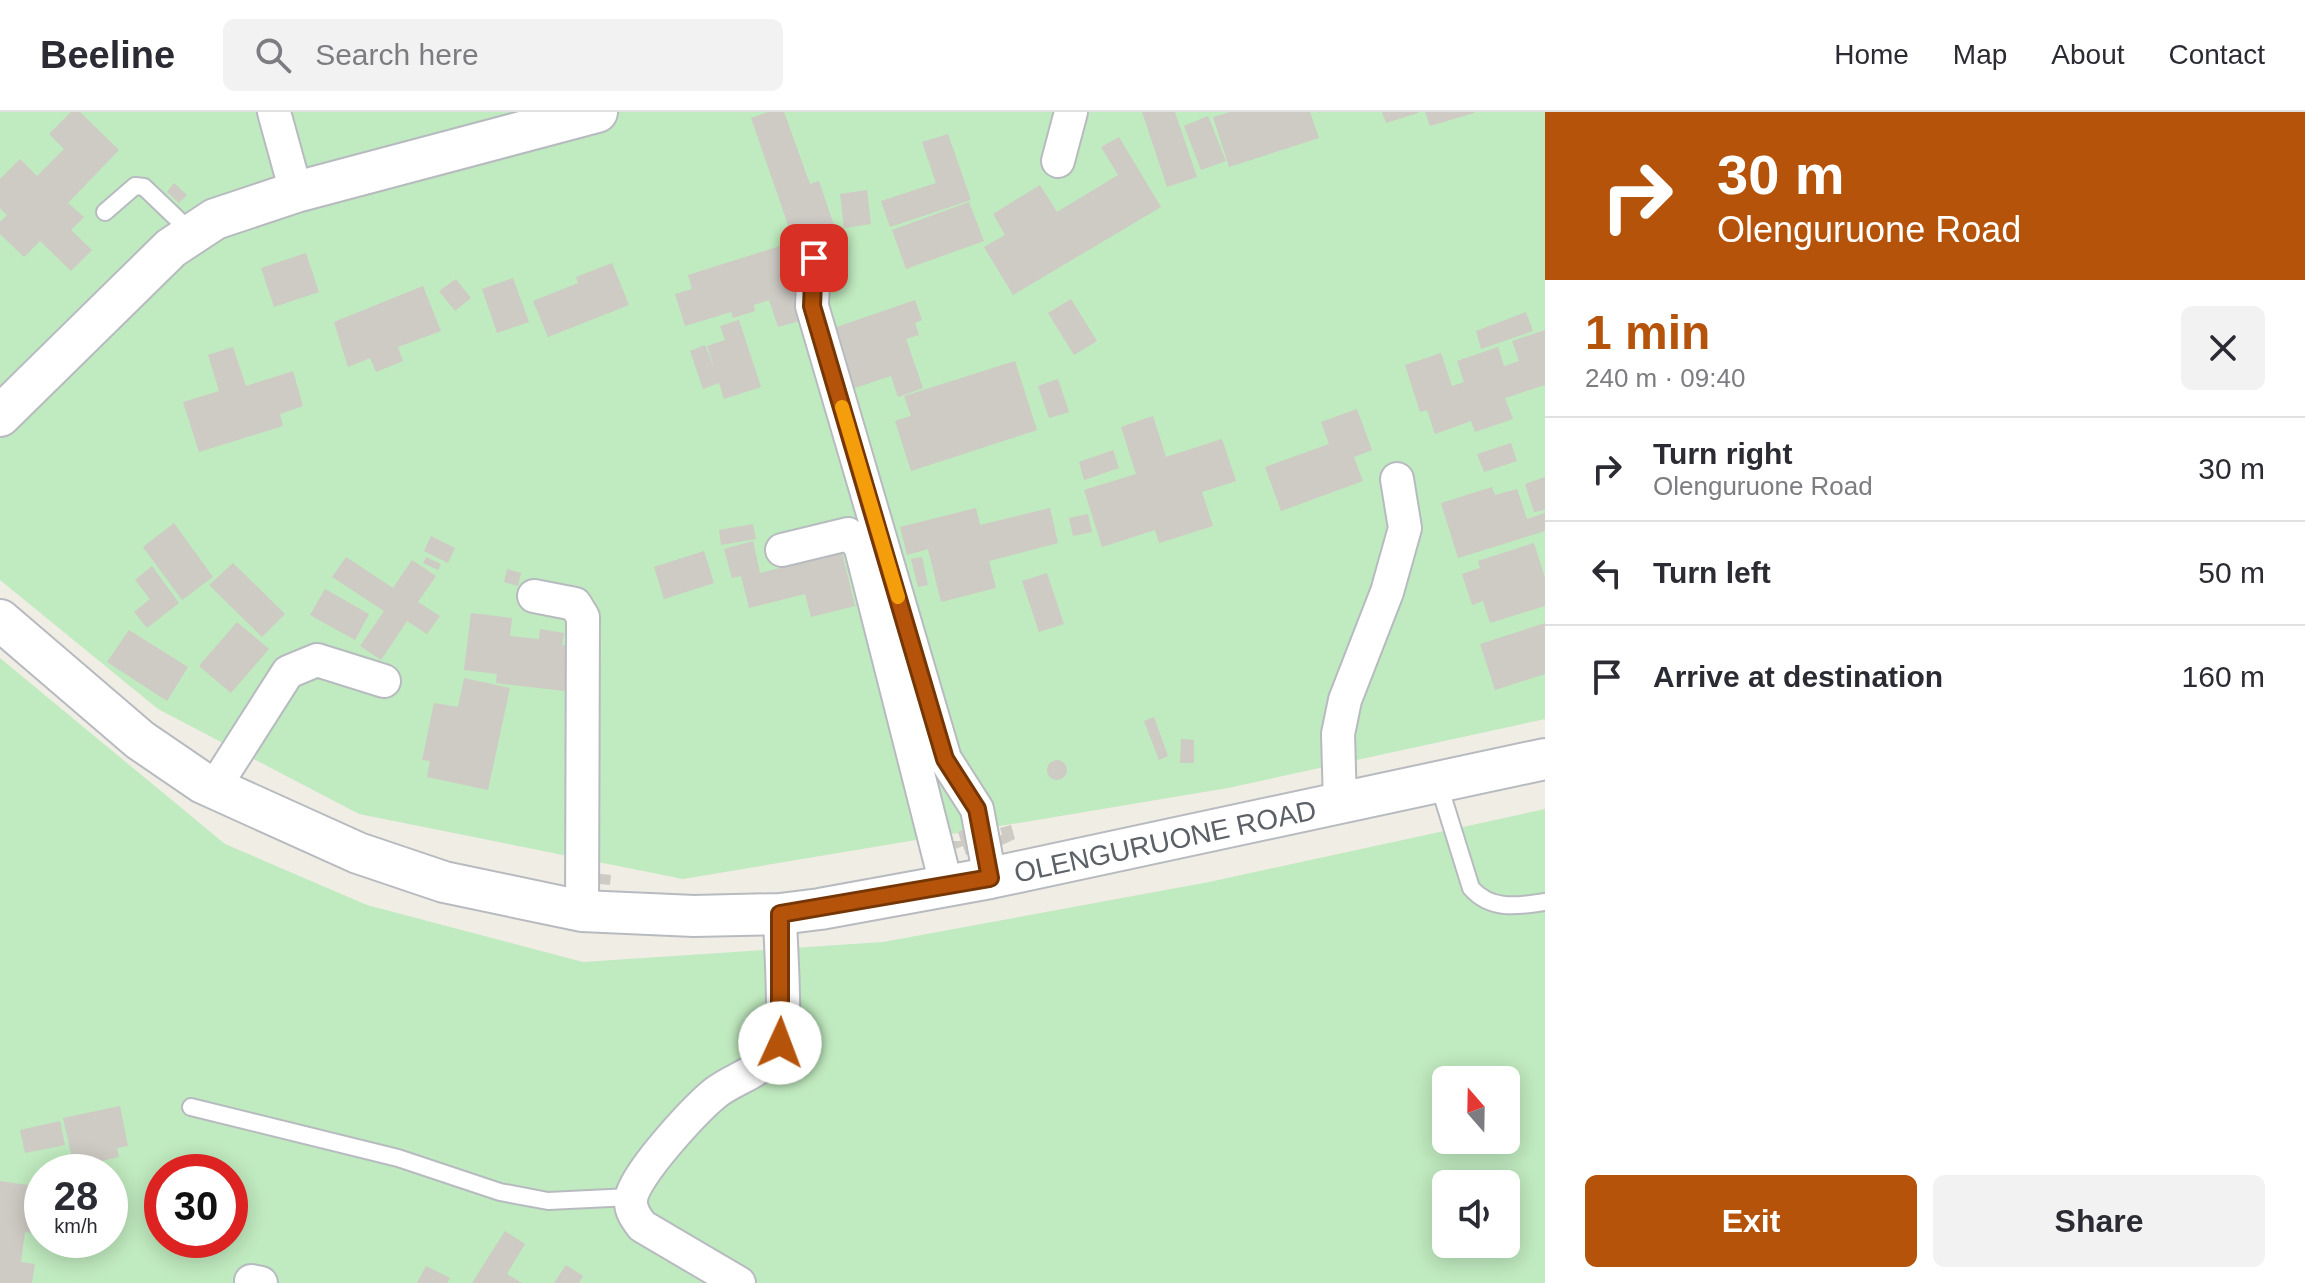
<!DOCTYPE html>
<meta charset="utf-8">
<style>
body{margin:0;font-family:Arial,sans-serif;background:#f2f2f3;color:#2b2b33;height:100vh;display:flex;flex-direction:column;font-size:30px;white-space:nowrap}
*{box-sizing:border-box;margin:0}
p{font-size:26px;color:#7c7c81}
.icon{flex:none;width:44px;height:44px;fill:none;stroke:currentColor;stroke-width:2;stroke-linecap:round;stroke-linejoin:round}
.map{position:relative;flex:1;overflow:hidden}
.side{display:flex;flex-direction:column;background:#fff;width:760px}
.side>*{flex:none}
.top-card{background:#b45309;color:#fff;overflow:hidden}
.needle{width:52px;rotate:340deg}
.fabs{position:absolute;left:1432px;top:954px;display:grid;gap:16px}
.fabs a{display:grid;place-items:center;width:88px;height:88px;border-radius:12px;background:#fff;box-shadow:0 4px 20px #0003;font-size:40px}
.speed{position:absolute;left:24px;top:1042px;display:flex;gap:16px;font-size:40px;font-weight:700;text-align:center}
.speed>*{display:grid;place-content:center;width:104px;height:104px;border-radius:50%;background:#fff;box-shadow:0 4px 20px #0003;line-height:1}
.speed small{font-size:20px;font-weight:400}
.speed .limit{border:12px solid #d22;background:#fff;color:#111}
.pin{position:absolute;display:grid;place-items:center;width:68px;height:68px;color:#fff;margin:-34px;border-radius:16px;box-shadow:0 4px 12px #0006}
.me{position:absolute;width:88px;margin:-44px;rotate:2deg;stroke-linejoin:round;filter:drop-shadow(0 0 6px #0008)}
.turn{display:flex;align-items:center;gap:28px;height:168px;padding:0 40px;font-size:36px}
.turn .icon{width:104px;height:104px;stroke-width:2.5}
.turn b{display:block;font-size:56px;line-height:68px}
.round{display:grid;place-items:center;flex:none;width:84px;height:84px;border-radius:12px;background:#f2f2f3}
.head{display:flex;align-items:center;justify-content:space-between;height:136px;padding:0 40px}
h1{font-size:48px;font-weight:800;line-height:60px;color:#b45309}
.button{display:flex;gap:16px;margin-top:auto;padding:16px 40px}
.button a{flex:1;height:92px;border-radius:12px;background:#b45309;color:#fff;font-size:32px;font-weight:800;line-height:92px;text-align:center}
.button a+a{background:#f2f2f3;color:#2b2b33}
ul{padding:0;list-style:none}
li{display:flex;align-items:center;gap:24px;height:104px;padding:0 40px;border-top:2px solid #e1e1e2}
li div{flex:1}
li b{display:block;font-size:30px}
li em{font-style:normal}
header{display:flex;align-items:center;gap:48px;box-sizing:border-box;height:112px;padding:0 40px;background:#fff;border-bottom:2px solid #e1e1e2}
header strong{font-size:38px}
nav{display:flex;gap:44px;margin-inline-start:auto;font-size:28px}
.search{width:560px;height:72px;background:#f2f2f3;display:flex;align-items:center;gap:20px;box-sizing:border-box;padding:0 28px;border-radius:12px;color:#7c7c81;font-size:30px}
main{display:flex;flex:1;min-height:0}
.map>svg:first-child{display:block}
.green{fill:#c0eabf;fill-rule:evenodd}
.building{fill:#cecac4}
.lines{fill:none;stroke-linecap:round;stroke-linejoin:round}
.service-casing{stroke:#b7bbc0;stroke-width:20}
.minor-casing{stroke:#b7bbc0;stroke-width:36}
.tertiary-casing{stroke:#b7bbc0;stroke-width:44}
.service{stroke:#fff;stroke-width:16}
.minor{stroke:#fff;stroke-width:32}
.tertiary{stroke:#fff;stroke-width:40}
.route-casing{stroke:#753606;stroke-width:20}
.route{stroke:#b45309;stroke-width:14}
.slow{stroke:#f59e0b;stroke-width:14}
.labels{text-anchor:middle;stroke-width:6;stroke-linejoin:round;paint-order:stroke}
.street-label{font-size:28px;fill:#5c6167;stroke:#fff}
</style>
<header>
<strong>Beeline</strong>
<div class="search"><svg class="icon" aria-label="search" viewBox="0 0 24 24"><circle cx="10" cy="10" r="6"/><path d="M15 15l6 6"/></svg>Search here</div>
<nav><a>Home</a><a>Map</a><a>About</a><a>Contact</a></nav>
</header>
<main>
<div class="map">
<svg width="1545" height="1171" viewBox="0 0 1545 1171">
<rect width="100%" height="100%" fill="#f0ede5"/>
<!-- green -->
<path class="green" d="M0,0H1545V607L1228,676L683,767L359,702L158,597L0,468Z
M0,546L225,732L367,793L583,850L883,830L1209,770L1545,697V1171H0ZM1446,968H1506V1028H1446ZM42,1060H110V1128H42ZM162,1060H230V1128H162ZM1446,1072H1506V1132H1446Z"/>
<!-- building -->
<path class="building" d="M71,0H80L119,38L68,91L84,105L71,118L92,138L71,159L40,129L24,145L0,122V110L7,103L0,96V67L20,47L37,64L64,37L49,22Z
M768,0H784L810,72L819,69L836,119L795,133L751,6Z
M1142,0H1175L1197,65L1167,75Z
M1230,0H1310L1319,26L1229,55L1213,5Z
M1382,0H1418V1L1386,11Z
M1425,0H1474V1L1430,14Z
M1208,4L1226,49L1201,58L1184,14Z
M948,22L971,88L890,115L881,89L936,71L922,30Z
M1119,25L1161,95L1013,183L984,135L1005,123L993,102L1040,73L1057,100L1118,63L1101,35Z
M174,71L187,83L179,91L167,80Z
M867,78L871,112L844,116L840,82Z
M969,90L984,129L906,157L892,118Z
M780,134L803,208L778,215L769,188L754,193L755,199L733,206L731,200L685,214L675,182L692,177L688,163Z
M306,141L319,180L274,195L261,156Z
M612,151L629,193L548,225L533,189L578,171L576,165Z
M513,166L529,210L497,221L482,177Z
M456,167L471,186L455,199L439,179Z
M423,174L441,219L398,235L403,249L376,260L370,246L348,255L334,210Z
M1071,187L1097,229L1074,243L1048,201Z
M915,188L922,208L915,211L919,223L906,227L923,276L898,285L891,264L852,277L831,217Z
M1526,200L1533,219L1481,237L1476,219Z
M739,208L761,275L724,287L719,271L703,277L690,239L705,233L715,258L707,234L725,228L720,214Z
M1545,218V273L1505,286L1513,307L1475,320L1471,309L1435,322L1427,298L1420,300L1405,253L1441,241L1452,274L1464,270L1457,249L1498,235L1504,254L1519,249L1512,229Z
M233,235L246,274L293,259L303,294L280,302L283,314L199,340L183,290L219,279L208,243Z
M1015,249L1037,318L911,359L895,309L911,304L904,284Z
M1058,267L1069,300L1049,306L1038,274Z
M1357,297L1372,338L1354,345L1363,369L1281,399L1265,355L1329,332L1321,310Z
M1153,304L1166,345L1222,327L1236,369L1202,380L1213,414L1159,431L1155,418L1102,435L1084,378L1136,362L1121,315Z
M1511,331L1517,349L1484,360L1477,342Z
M1113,338L1119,356L1084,368L1079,350Z
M1545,365V398L1534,400L1525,372Z
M1492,375L1495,383L1517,377L1527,407L1545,401V419L1458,446L1441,391Z
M976,396L980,413L1050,396L1058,431L989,449L996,476L941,490L928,437L907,443L900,415Z
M1088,402L1092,420L1073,424L1069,406Z
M174,411L213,465L182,488L143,435Z
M753,412L756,427L721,433L719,418Z
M431,424L455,436L448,451L424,439Z
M753,429L760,461L842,440L855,494L811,505L805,482L749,496L741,464L732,466L724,437Z
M1534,431L1545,466V494L1490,511L1483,489L1472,493L1462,462L1480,456L1478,449Z
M704,439L714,471L664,487L654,455Z
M346,445L393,476L412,448L436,464L418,490L440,504L427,522L407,509L381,548L360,534L384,499L332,465Z
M426,445L441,452L438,458L423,451Z
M922,445L928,473L918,475L911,447Z
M233,451L285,502L262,525L209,473Z
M152,454L179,491L147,516L134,500L150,487L135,468Z
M507,457L521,461L518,474L504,470Z
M1047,461L1064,512L1039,520L1022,469Z
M325,477L369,502L355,528L310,503Z
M471,501L512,506L510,524L539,527L540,517L564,521L562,533L579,535L573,580L496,571L497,562L464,558Z
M237,510L269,537L231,581L199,554Z
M1545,511V562L1495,578L1480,532Z
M129,518L188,555L167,589L107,550Z
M464,566L510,576L488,678L427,665L430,649L422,648L434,591L458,595Z
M1154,605L1168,644L1159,648L1144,609Z
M1181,627L1194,628V651H1180Z
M1047 658a10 10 0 1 1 20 0a10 10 0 1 1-20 0Z
M1011,713L1015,727L996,736L993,725L1002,723L1000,716Z
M970,715L979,739L966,743L963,734L956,737L953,729H961L958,720Z
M591,761L611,763L610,773L591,771Z
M120,994L128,1034L117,1036L119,1045L88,1052L87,1043L72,1046L63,1006Z
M60,1009L65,1033L25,1041L20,1018Z
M0,1069L42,1075L40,1122L25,1120L21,1150L35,1152L32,1171H0Z
M505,1119L525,1132L507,1162L522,1171H472Z
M566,1153L583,1164L579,1171H554Z
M426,1154L450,1166L447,1171H417Z"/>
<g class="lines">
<defs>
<path id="service" d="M105,100L135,74L144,75L191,120
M1438,670L1471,776C1491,799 1518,794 1545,790
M191,995L398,1046L500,1080L548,1089L631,1085"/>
<path id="minor" d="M274,0L296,80
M1058,49L1071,0
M814,146L812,194L945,647L977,697L990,766
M782,438L848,422L860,433L946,772
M534,484L575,492L583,505L582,799
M214,676L288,560L317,548L384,569
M1340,691L1338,622L1345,588L1387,480L1405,416L1397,367
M251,1169L261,1171
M739,1171L642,1114C636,1106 630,1098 631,1087C634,1063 694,999 714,982C734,965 770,959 780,930C787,909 780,829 780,802"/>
<path id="tertiary" d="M0,304L171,136L215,107L296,80L597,0
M0,508L140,628L203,671L358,741L444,770L582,799L694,804L780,802L820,797L990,766L1545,647"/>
</defs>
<!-- service casing -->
<use href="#service" class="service-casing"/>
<!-- minor casing -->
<use href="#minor" class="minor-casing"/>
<!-- tertiary casing -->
<use href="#tertiary" class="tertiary-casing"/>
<!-- service -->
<use href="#service" class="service"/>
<!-- minor -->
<use href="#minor" class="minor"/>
<!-- tertiary -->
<use href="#tertiary" class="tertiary"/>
</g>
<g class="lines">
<defs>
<path id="route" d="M780,931V802L990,766L977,697L945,647L812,194L814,146"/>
</defs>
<!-- route casing -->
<use href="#route" class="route-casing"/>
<!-- route -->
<use href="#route" class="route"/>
<!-- slow -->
<path class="slow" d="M842,295L898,485"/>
</g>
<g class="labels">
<!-- street labels -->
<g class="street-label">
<text transform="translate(1165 729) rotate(-12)" y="10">OLENGURUONE ROAD</text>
</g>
</g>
</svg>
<div class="fabs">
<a><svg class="needle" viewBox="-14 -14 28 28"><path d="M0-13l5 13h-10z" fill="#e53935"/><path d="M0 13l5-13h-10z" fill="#7c7c81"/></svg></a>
<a><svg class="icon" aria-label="sound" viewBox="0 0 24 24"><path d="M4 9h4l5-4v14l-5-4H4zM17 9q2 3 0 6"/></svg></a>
</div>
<div class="speed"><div>28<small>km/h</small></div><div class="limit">30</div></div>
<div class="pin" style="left:814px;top:146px;background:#d93025"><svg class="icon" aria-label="arrive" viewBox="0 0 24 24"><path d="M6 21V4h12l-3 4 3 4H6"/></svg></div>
<svg class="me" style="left:780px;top:931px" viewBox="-20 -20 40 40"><circle r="19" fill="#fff"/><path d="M0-13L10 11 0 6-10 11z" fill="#b45309"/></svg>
</div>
<section class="side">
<div class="top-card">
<div class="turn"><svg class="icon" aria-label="right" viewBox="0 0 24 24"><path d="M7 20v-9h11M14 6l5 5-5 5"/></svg><div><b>30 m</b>Olenguruone Road</div></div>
</div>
<div class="head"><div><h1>1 min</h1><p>240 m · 09:40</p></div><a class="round"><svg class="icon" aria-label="close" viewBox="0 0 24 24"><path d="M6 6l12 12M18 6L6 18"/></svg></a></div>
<ul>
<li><svg class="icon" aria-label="right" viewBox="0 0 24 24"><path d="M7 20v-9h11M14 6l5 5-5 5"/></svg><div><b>Turn right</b><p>Olenguruone Road</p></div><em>30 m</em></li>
<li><svg class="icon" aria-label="left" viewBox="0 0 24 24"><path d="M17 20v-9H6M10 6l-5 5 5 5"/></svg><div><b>Turn left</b></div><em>50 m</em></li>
<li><svg class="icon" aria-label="arrive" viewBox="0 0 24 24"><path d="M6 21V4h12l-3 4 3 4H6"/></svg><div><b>Arrive at destination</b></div><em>160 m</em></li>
</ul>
<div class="button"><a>Exit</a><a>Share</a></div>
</section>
</main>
